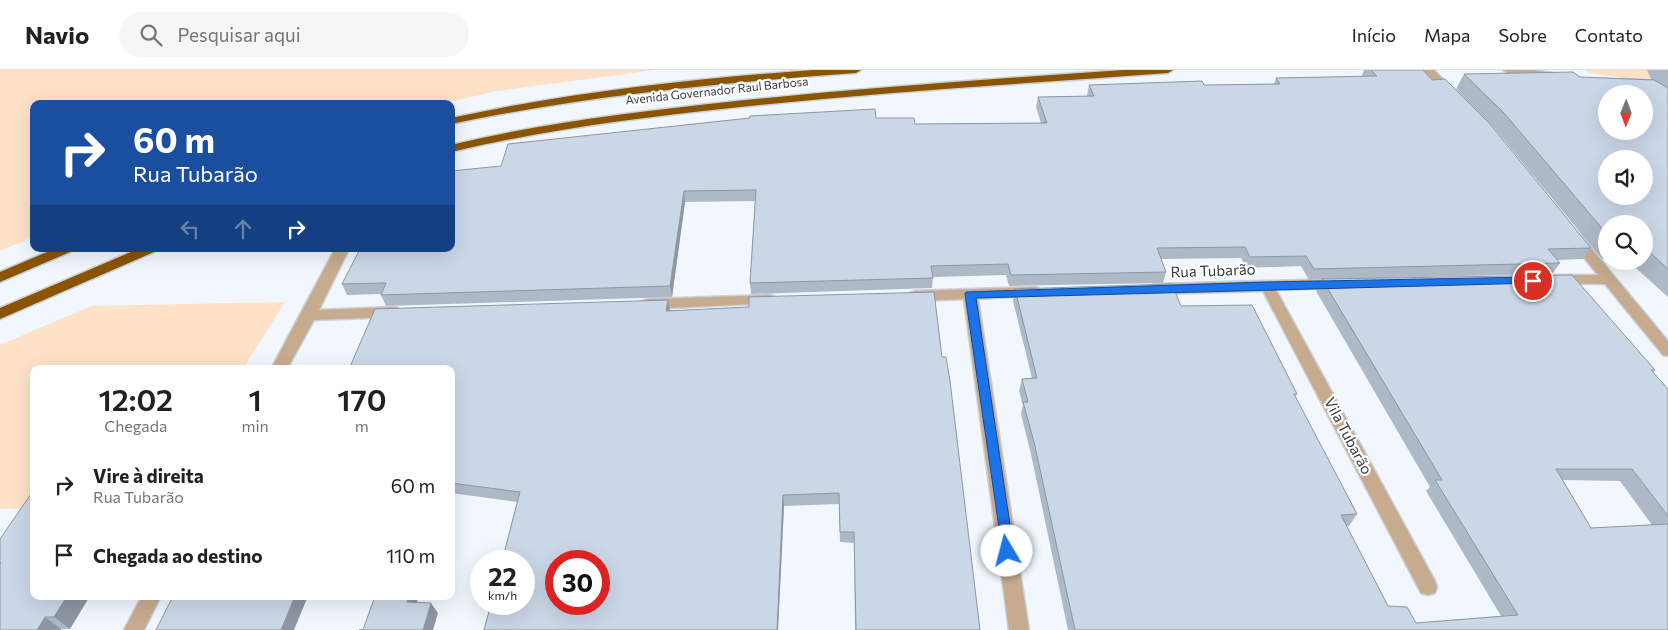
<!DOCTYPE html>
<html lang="pt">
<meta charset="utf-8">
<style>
body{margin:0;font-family:Commissioner,sans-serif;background:#f6f6f6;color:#202124;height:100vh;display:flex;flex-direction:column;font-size:19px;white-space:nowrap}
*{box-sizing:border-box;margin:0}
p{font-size:16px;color:#757577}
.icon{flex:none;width:28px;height:28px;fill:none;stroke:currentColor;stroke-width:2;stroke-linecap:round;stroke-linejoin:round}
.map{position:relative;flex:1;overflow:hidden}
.drawer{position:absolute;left:30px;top:295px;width:425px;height:235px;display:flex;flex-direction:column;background:#fff;border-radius:10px;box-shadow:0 5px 20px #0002}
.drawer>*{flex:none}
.hud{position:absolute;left:30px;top:30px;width:425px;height:152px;border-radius:10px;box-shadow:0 5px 20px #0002;background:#1a4fa0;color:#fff;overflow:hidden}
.needle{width:32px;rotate:181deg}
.controls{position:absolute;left:1598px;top:15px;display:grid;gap:10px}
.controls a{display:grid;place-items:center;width:55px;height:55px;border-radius:50%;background:#fff;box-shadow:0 5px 20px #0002;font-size:25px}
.speed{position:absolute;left:470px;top:480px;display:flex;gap:10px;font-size:25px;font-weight:700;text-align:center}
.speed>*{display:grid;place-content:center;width:65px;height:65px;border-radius:50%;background:#fff;box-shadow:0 5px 20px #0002;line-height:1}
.speed small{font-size:12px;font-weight:400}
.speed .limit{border:8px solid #d22;background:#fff;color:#111}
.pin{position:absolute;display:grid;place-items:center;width:42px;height:42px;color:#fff;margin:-21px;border:2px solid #fff;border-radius:50%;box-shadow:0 1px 5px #0007}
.me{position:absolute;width:55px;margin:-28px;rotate:352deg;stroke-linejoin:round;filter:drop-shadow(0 0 4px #0008)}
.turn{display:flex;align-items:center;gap:18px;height:105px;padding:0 20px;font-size:22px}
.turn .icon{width:65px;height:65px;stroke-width:2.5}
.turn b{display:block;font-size:35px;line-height:42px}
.lanes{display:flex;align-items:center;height:48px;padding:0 20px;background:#0003;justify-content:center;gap:25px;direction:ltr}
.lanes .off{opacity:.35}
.eta{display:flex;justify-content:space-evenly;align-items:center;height:85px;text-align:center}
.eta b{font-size:30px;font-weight:600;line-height:35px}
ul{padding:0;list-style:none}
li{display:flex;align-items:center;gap:15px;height:70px;padding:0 20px}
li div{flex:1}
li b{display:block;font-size:19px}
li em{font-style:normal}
header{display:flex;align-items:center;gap:30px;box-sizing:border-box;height:70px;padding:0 25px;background:#fff;border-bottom:1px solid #e0e0e0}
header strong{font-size:24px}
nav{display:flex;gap:28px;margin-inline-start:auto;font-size:18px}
.search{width:350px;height:45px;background:#f6f6f6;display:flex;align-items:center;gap:12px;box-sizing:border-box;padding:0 18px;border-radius:28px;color:#757577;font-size:19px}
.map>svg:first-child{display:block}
.green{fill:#fde2c7}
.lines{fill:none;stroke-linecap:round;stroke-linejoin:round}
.street-casing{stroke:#cbd1d7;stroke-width:3}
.highway-casing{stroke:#cbd1d7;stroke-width:3}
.street{fill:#c7ab8f;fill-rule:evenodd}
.highway{fill:#8b5400;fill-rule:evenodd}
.wall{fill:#aeb9c7;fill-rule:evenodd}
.shaded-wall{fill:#8d96a2}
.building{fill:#cad7e7;stroke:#8d96a2;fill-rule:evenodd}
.route{fill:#1a73e8;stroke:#114b97}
.labels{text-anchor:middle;stroke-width:4.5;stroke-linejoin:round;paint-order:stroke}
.far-street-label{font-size:12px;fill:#353a40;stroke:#fff}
.street-label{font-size:15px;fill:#353a40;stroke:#fff}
</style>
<header>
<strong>Navio</strong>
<div class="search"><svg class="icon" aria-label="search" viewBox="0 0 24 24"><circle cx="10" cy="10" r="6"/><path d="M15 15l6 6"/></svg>Pesquisar aqui</div>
<nav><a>Início</a><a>Mapa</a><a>Sobre</a><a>Contato</a></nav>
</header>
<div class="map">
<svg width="1668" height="560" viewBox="0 0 1668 560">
<rect width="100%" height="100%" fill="#f1f7fd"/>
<!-- green -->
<path class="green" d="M0,0H656L496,21L442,34H34V167L0,181Z
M1584,0H1668V14L1589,3Z
M285,232L243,299H34V438L0,439V275L91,236Z"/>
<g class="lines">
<defs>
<path id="street" d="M1423,0H1434L1455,22L1456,24L1455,26H1447Z
M1503,0H1534L1552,3L1553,5L1548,8L1508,3Z
M1575,164L1580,165L1668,271V286L1663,285L1605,214L1553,213L1551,210L1553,207L1558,205H1598L1568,168Z
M335,179H349L319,240L393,237L398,238L400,242L398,246L393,247L314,250L287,299H271Z
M1340,209L1345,211L1347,214L1345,217L1276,220L1435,511L1437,517L1435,523L1428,525L1421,523L1263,221L1155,224L1150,222L1148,219L1150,216L1155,214Z
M1035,217L1040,219L1042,222L1040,225L978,229L1029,560H1009L964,229L915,231L910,229L908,226L910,223L915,221Z
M770,225L775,227L777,230L775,233L648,239L643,237L641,234L643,231L648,229Z
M142,526H161L144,560H124Z"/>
<path id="highway" d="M813,0H861L856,3C720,13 585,26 451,54V48C571,22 691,9 813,0Z
M1123,0H1173L1168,3C1022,14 876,22 731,38C637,48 543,60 451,82V75C542,53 634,42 727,32C859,18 991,9 1123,0Z
M54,179H72L70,182L0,212V202Z
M138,179H156L154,182L0,249V238Z"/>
</defs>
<!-- street casing -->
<use href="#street" class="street-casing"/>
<!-- highway casing -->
<use href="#highway" class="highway-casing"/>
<!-- street -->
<use href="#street" class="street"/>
<!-- highway -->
<use href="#highway" class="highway"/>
</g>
<!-- wall -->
<path class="wall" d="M1364,0H1423L1591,178L1583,189L1557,190L1560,193L1552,204L1341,209L1655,300L1653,302L1668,319V560H1068L1031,384L1021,344L1023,335L1019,321L1022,309L1032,308L1013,231L1015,219L1181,236L1297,324L1295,327L1357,444L1349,456H1346L1388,536L1416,553L1501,546L1426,421L1430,417L1316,221L1322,209L1309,210L1301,196L1246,198L1241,188L1161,189L1166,202L1163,213L1009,216L1006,205L933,207L932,218L751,224L750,213L755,131L685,132L672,227L386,236L381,225V224L347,225L342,214L501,96L876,48L915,54L1041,53L1036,37L1038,27L1087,26L1089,15H1204L1274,14L1276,8L1363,7L1362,5ZM1563,410L1620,411L1652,455L1591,458Z
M1647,0H1668V227L1628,191H1644V154H1606V189H1602L1494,58L1456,19L1464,4L1651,9Z
M669,240L942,287L980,560H855L854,473L840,472L839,434L784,436L778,560H484L517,432L451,423V299Z
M0,469L70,559L0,560Z"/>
<!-- shaded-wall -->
<path class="shaded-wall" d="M684,121L685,132L672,227L670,216Z
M668,230L670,241H666Z
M783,425L784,436L778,560H777Z
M67,526H90L70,559L54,547Z
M295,526H308L294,560H281Z
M409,526H419L414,542L407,532Z
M431,533L438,543L433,560H423Z
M45,547L61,559V560H37Z"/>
<!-- building -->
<path class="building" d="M1371,0H1423L1432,10L1445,9L1490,54L1591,178L1548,179L1560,193L1314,199L1306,186L1250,187L1245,177L1157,178L1166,202L1011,205L1008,194L931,196L933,208L750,213L756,120L684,121L670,216L381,225L386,213L342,214L360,179H451V101L501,96L508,74L750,48V46L875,39L876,48H914L915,54L1047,53L1038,27L1094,26L1089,15L1202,11L1204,15L1280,14L1276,8L1377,6Z
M1573,2L1580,7L1654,10L1668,18V199L1644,177V154H1606V163L1504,43L1464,4ZM1606,24H1644V61H1606ZM1606,89H1644V126H1606Z
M1572,205L1655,300H1651L1668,319V446L1632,399H1556L1591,458L1668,454V560H1075L1034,372L1023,332H1028L1022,309L1037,308L1015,219L1172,214L1181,236L1252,235L1297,324H1294L1357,444L1341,445L1388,536L1407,537L1416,553L1518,545L1435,410H1442L1322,209Z
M934,222L942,287H946L950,311L980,560H856L854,462H840L839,423L783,425L777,560H484L491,534H524V491H502L520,422L451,413V299H349L375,239L668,230L666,241L749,237V227ZM556,491H599V534H556Z
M33,421L34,526H67L54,547H45L37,560H0V494L1,493H0V469Z
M173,526H295L281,560H156Z
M375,526H409L407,532L431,533L423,560H359H363Z"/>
<!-- route -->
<path class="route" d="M1533,207L1538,211L1536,213L976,228L1014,481L1012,485L1007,487L1003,485L965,224L966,222L1267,212Z"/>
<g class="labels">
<!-- far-street labels -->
<g class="far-street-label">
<text transform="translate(717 21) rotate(-6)" y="4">Avenida Governador Raul Barbosa</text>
</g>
<!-- street labels -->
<g class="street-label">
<text transform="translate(1213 201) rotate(-2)" y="5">Rua Tubarão</text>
<text transform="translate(1348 366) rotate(62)" y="5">Vila Tubarão</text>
</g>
</g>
</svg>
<div class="controls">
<a><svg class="needle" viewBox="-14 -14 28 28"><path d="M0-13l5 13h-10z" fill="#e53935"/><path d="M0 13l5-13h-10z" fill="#757577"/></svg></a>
<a><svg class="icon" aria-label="sound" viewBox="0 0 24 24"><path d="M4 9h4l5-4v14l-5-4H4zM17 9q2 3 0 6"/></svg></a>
<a><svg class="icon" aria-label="search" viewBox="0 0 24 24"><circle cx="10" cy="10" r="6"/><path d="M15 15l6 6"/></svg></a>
</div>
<div class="speed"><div>22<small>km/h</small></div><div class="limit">30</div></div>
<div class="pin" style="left:1533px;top:211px;background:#d93025"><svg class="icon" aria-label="arrive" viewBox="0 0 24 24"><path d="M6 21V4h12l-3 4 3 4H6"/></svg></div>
<svg class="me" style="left:1007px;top:481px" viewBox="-20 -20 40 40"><circle r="19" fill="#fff"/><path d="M0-13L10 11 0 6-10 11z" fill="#1a73e8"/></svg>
<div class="hud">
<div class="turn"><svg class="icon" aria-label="right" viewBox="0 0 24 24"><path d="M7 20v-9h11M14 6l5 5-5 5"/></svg><div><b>60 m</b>Rua Tubarão</div></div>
<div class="lanes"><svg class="icon off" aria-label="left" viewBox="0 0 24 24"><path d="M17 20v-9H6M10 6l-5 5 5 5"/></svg><svg class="icon off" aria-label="ahead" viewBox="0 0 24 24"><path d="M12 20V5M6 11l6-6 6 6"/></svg><svg class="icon" aria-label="right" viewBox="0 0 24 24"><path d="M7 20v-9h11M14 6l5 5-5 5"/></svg></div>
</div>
<section class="drawer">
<div class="eta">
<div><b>12:02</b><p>Chegada</p></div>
<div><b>1</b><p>min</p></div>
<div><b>170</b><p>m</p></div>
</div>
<ul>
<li><svg class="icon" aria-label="right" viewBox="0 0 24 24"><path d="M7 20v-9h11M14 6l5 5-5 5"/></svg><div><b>Vire à direita</b><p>Rua Tubarão</p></div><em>60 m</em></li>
<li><svg class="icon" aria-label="arrive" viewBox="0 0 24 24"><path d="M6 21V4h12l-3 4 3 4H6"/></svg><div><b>Chegada ao destino</b></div><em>110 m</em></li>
</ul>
</section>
</div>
